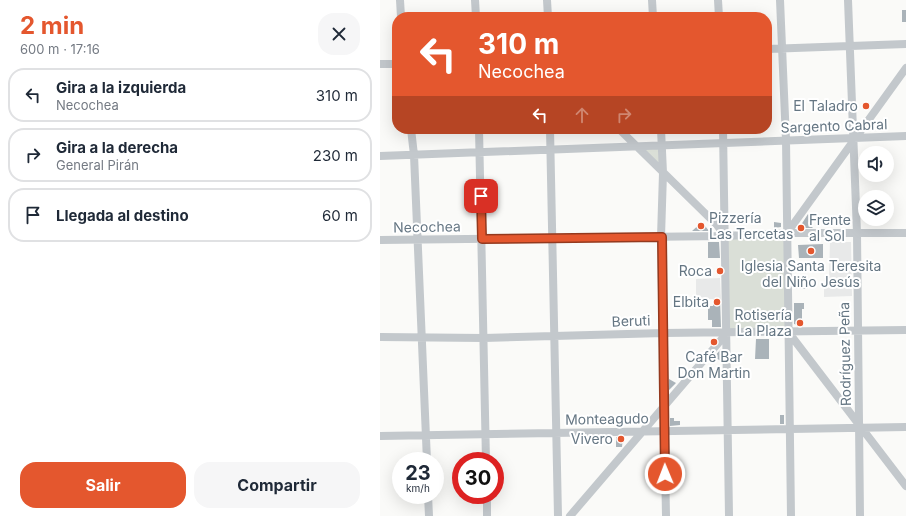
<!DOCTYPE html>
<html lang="es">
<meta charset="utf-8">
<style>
body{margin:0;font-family:Inter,sans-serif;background:#f6f6f7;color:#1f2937;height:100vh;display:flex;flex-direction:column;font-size:15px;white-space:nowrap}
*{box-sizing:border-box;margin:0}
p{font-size:13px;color:#747a83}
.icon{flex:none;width:22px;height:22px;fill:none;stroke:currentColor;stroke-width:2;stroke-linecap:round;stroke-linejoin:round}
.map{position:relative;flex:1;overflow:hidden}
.panel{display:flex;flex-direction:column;background:#fff;width:380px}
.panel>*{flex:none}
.guide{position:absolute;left:12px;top:12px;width:380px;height:122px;border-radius:16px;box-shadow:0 4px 16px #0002;background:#e4572e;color:#fff;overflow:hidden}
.fabs{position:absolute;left:478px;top:146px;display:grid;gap:8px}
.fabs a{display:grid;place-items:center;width:36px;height:36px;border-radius:50%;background:#fff;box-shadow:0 4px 16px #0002;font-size:20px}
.speed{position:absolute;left:12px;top:452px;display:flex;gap:8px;font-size:20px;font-weight:700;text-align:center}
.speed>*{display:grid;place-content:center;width:52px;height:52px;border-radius:50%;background:#fff;box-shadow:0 4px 16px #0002;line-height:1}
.speed small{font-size:10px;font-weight:400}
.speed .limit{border:6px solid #d22;background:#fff;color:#111}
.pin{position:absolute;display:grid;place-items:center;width:34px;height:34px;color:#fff;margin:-17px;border-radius:8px;box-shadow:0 2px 6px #0006}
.me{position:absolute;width:44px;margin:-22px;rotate:359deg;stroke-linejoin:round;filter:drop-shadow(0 0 3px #0008)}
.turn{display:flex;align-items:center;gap:14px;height:84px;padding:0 20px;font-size:18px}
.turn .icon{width:52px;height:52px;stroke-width:2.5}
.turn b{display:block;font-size:28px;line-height:34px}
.lanes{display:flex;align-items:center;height:38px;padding:0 20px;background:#0003;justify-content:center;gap:20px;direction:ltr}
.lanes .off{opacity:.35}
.round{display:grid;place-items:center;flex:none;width:42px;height:42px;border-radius:16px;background:#f6f6f7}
.overview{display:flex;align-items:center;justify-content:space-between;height:68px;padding:0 20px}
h1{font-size:24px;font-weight:700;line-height:30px;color:#e4572e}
.cta{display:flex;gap:8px;margin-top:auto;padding:8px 20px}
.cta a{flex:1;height:46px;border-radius:16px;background:#e4572e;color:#fff;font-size:16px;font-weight:700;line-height:46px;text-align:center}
.cta a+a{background:#f6f6f7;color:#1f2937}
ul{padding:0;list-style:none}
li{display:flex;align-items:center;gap:12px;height:54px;margin:0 8px 6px;padding:0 12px;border:2px solid #e0e1e3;border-radius:16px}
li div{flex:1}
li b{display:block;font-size:15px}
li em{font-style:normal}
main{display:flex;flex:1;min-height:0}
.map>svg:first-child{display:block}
.built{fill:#e8e9e9}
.green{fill:#dadfd7}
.building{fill:#aab3b9}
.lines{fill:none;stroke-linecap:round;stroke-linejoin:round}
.minor{stroke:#c3c8cc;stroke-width:8}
.route-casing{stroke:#94391e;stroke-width:10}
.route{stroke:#e4572e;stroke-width:7}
.poi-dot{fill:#e4572e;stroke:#fff;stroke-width:1.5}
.labels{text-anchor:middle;stroke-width:4;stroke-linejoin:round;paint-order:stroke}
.poi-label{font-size:14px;fill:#657683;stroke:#fff;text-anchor:end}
.street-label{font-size:14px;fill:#657683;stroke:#fff}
</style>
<main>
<section class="panel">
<div class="overview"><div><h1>2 min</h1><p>600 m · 17:16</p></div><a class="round"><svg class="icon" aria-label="close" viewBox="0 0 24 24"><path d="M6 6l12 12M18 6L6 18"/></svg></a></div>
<ul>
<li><svg class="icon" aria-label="left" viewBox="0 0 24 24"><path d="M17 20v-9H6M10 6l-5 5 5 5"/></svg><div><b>Gira a la izquierda</b><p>Necochea</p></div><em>310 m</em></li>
<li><svg class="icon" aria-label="right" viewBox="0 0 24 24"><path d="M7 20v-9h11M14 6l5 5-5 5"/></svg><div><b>Gira a la derecha</b><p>General Pirán</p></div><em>230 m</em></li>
<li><svg class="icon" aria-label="arrive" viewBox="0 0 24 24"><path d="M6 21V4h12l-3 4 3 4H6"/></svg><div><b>Llegada al destino</b></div><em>60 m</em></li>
</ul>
<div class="cta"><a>Salir</a><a>Compartir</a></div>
</section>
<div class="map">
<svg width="526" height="516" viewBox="0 0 526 516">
<rect width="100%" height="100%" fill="#fafaf8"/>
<!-- built -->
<path class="built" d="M450,242H471L472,296L444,297V278L449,277Z
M340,278L341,299H316V279Z"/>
<!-- green -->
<path class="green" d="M281,145L283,173L257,147Z
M348,238H404L406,327L349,330Z"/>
<!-- building -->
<path class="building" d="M522,10H526V22H522Z
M428,214L432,217L428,223L433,228H419Z
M322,222L329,231H312Z
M394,222L401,223V227L394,228Z
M328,242H339L340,258H328Z
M443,244V258H419L418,245Z
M414,282H428V289H414Z
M333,299H340L341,327H332V320H328V306H333Z
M414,303H424V309H422V326L414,324Z
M376,339H389V359H375Z
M341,349V361L334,357Z
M289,379L296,383L289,390Z
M400,415H404V424H400Z
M290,418H294V421H300V425L290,426Z
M236,437H243L242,447H236Z"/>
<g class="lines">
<!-- minor -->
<path class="minor" d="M20,0L21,17
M95,0L96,17
M167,0L168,17
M272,0L273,17
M338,0L339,17
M400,0L406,140L411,516
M468,0L477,233L480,516
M387,49L526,44
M0,64H17
M31,129L34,155L47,461
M99,129L106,461
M170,129L178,516
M239,129L337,225L345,236
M281,129L283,173L281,237L286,516
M343,129L349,516
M0,156L526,136
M407,233L526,68
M0,240L345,236L407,233H526
M409,333L526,486
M0,337L104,338L284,333L526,330
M0,436L526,427
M48,495L49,516
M107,495V516
M190,516L347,333"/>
</g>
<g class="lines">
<defs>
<path id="route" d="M101,196L102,239L282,237L285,474"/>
</defs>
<!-- route casing -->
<use href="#route" class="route-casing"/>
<!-- route -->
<use href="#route" class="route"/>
</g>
<!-- markers -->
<g class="poi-dot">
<circle cx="486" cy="106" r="4"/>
<circle cx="321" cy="226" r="4"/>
<circle cx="421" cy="228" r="4"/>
<circle cx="431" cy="251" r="4"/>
<circle cx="340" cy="271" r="4"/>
<circle cx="337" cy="302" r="4"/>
<circle cx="420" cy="323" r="4"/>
<circle cx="334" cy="342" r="4"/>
<circle cx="241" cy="439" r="4"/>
</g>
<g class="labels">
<!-- poi labels -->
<g class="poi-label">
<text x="478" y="111">El Taladro</text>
<text x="329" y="223" text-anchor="start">Pizzería<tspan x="329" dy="16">Las Tercetas</tspan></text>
<text x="429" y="225" text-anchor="start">Frente<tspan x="429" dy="16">al Sol</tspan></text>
<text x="431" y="271" text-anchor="middle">Iglesia Santa Teresita<tspan x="431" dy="16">del Niño Jesús</tspan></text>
<text x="332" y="276">Roca</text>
<text x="329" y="307">Elbita</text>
<text x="412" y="320">Rotisería<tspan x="412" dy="16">La Plaza</tspan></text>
<text x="334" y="362" text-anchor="middle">Café Bar<tspan x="334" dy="16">Don Martin</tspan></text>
<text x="233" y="444">Vivero</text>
</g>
<!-- street labels -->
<g class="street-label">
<text transform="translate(454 126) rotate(-2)" y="5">Sargento Cabral</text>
<text transform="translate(47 227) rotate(-1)" y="5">Necochea</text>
<text transform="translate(251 321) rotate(-2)" y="5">Beruti</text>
<text transform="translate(465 354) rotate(-91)" y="5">Rodríguez Peña</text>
<text transform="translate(227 419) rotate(-1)" y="5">Monteagudo</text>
</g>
</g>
</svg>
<div class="fabs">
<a><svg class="icon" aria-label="sound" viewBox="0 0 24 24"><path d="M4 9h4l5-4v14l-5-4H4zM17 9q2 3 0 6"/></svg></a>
<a><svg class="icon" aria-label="layers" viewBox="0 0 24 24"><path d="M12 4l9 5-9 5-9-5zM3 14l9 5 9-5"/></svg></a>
</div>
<div class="speed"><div>23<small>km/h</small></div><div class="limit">30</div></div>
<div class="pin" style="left:101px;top:196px;background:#d93025"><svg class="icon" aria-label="arrive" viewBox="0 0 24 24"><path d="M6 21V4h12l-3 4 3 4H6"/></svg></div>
<svg class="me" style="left:285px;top:474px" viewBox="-20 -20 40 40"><circle r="17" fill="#e4572e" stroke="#fff" stroke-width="3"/><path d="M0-11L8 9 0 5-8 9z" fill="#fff"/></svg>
<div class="guide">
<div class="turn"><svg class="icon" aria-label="left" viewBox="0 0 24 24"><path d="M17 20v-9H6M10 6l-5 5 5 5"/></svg><div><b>310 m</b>Necochea</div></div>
<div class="lanes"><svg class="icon" aria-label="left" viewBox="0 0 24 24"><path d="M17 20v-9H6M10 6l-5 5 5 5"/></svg><svg class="icon off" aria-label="ahead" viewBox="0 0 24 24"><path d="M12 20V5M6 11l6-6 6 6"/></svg><svg class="icon off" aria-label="right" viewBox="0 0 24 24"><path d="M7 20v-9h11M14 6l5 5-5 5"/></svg></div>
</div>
</div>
</main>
